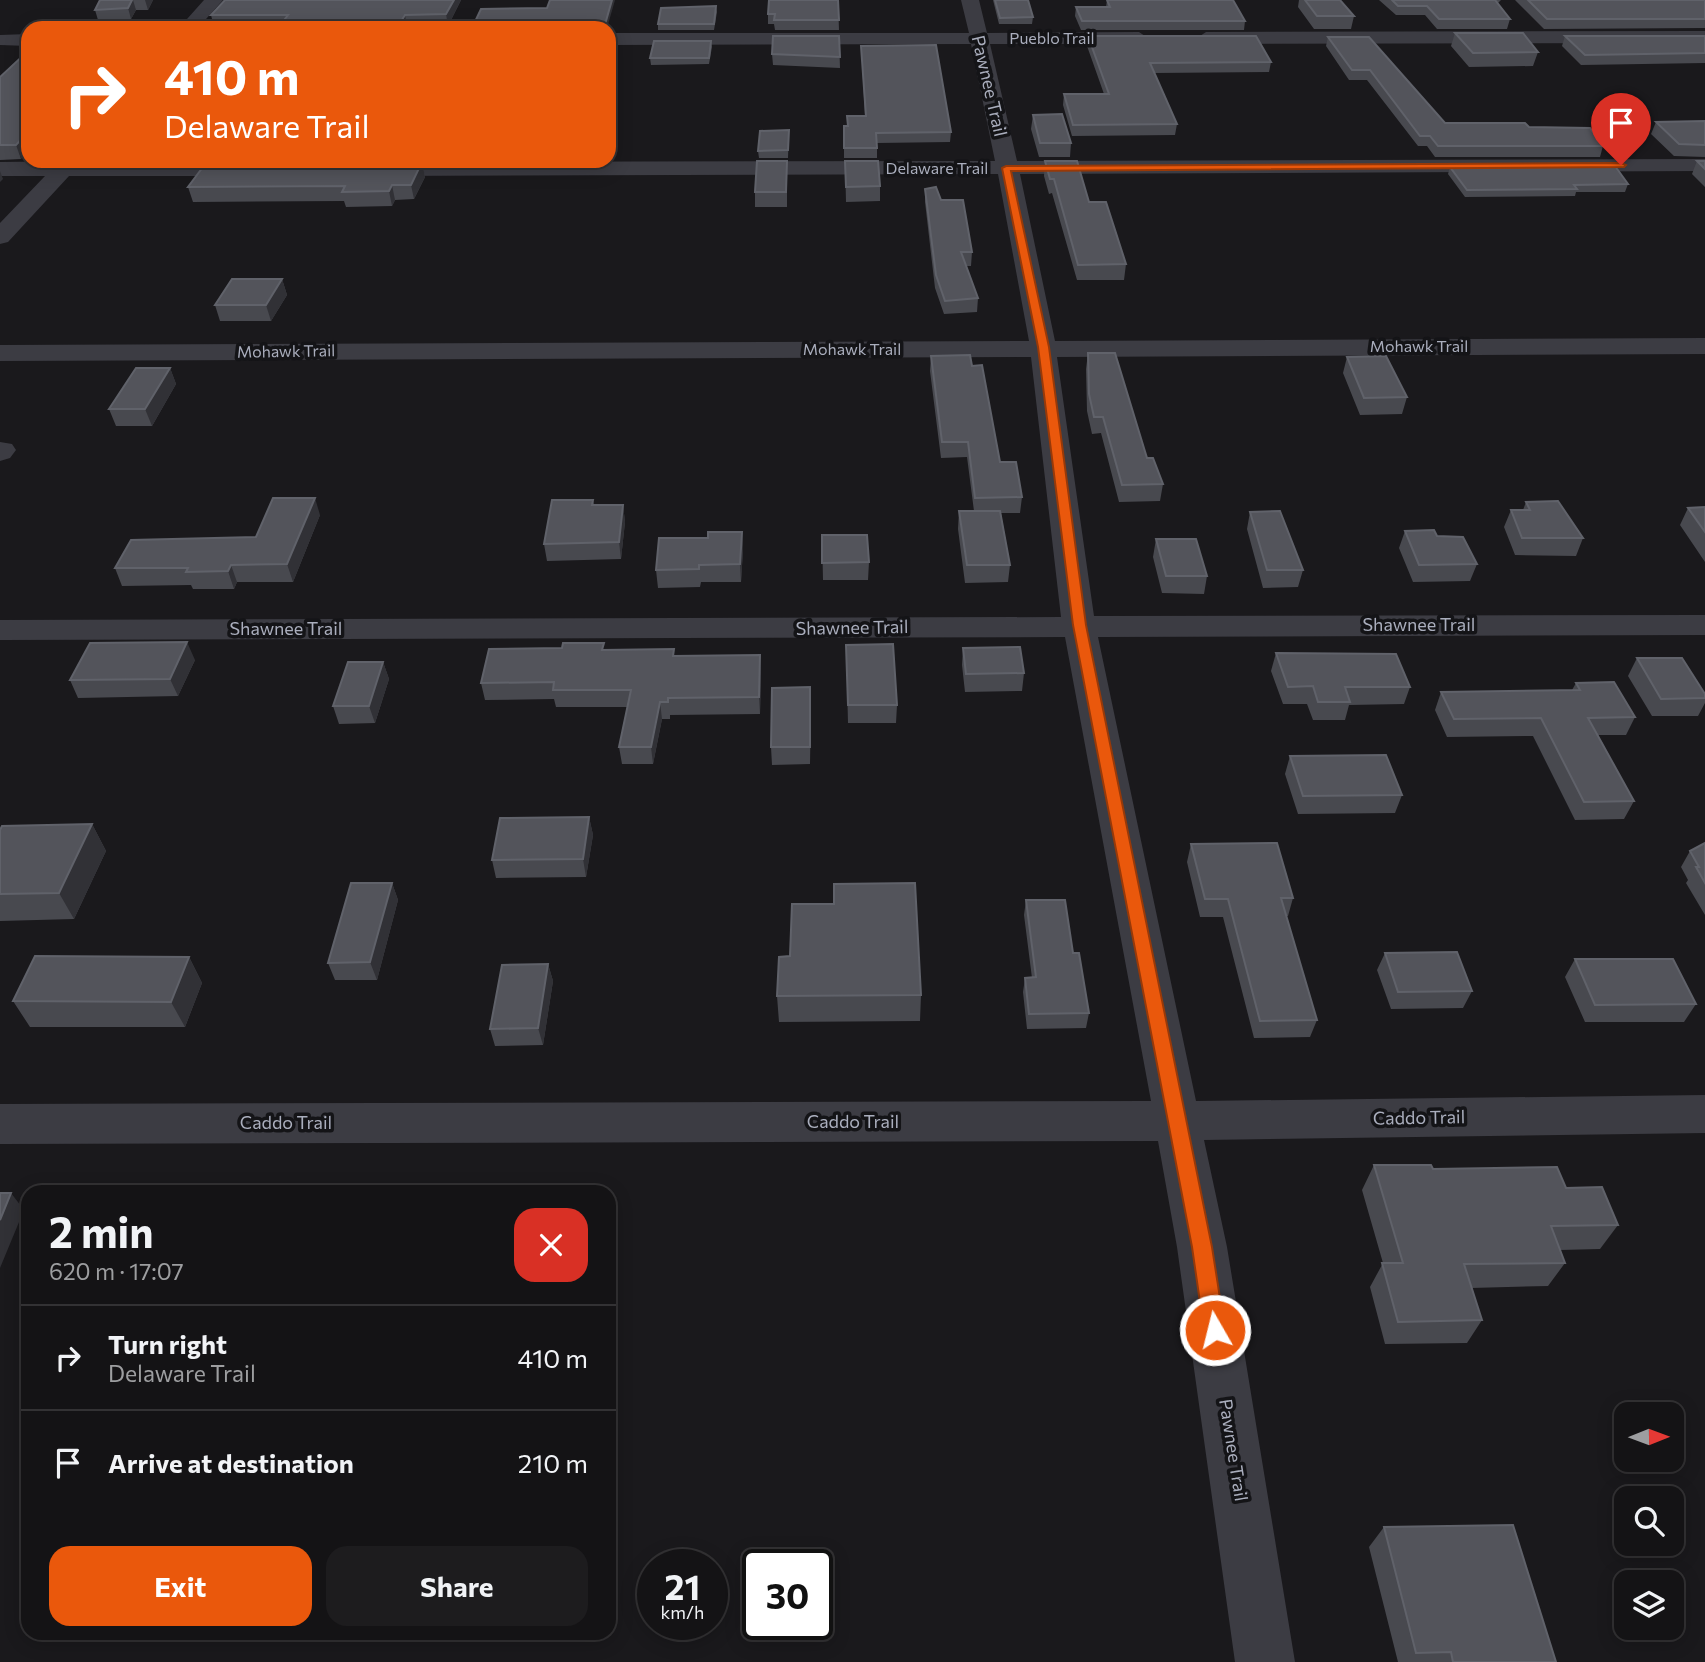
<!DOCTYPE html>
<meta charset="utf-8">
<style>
body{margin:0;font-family:Commissioner,sans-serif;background:#1d1c1e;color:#f1f3f6;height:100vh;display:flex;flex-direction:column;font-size:26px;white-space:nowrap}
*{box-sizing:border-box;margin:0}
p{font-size:23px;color:#9d9ea0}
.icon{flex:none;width:38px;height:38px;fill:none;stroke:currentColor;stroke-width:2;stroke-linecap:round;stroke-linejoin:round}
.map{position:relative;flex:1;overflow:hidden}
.details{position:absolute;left:21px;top:1185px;width:595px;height:455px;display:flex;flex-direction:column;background:#141315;border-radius:21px;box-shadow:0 4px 18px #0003,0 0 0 2px #333234}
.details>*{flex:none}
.top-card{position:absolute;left:21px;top:21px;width:595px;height:147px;border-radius:21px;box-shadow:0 4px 18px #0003,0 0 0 2px #333234;background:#ea580c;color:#fff;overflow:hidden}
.needle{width:46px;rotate:89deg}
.buttons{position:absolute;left:1614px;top:1402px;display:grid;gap:14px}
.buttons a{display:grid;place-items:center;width:70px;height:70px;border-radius:14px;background:#141315;box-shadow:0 4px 18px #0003,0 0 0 2px #333234;font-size:35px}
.speed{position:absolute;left:637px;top:1549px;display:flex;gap:14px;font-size:35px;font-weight:700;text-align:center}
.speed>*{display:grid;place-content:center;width:91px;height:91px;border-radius:50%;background:#141315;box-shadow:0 4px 18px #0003,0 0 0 2px #333234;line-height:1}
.speed small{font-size:18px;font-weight:400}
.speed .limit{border:4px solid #111;border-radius:10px;background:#fff;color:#111}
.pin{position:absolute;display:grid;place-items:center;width:60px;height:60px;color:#fff;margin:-72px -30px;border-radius:50% 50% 50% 0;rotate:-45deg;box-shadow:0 0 7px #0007}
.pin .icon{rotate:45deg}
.me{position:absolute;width:77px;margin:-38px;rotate:352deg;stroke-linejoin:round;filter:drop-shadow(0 0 5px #0008)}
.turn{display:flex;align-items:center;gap:24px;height:147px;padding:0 28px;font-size:32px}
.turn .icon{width:91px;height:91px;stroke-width:2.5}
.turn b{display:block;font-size:49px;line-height:60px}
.round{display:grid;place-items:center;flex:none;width:74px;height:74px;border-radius:21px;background:#1d1c1e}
.summary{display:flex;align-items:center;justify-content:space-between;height:119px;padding:0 28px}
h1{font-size:42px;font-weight:700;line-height:52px}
.action{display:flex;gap:14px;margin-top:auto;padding:14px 28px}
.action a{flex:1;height:80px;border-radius:21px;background:#ea580c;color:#fff;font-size:28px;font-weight:700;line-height:80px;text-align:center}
.action a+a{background:#1d1c1e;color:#f1f3f6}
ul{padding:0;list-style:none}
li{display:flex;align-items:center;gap:21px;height:105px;padding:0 28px;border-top:2px solid #333234}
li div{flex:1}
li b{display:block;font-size:26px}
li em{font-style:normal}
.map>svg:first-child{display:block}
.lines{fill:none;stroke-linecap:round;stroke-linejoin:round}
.minor{fill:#3c3c43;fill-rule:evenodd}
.wall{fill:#48494f}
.shaded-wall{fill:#313136}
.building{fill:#53545b;stroke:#60626a;stroke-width:2}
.route{fill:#ea580c;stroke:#983908;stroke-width:2}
.labels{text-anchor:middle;stroke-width:7;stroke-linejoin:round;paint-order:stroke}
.far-street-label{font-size:16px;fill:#aaaebd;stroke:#141417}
.street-label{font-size:18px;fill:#aaaebd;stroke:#141417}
</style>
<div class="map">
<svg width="1705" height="1662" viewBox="0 0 1705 1662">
<rect width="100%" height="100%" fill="#1a191c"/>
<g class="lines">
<!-- minor -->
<path class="minor" d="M204,0H223L198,28H179Z
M961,0H979L987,33L1139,32L1148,38L1139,44H990L1017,161L1705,159V171L1020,174L1055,341L1705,338V354L1057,357L1094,616L1705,615V635L1098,637L1196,1101L1705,1095V1133L1204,1140L1227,1247L1295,1662H1235L1177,1247L1158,1141L0,1144V1104L1151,1101L1065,637L0,640V620L1061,617L1031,357L0,361V345L1029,341L998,174L370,176L362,174L359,169L362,164L370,162L995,161L971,44L609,45V33H969Z
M1705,31V43L1206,44L1197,38L1206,32Z
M28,34V46L0,45V35Z
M81,161L253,162L261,164L264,169L261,174L253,176H69L8,242L0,244V223L45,176H0V162Z
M0,442L12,444L16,450L10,458L0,461Z"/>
</g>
<!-- wall -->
<path class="wall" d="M100,0H153L148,10H136L131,19L98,20L95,10Z
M225,0H461L448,26H407L406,28H278L279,26L214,27L211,15Z
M838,0L839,30H775L774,24H768V14Z
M993,0H1028L1033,17L1032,24H999Z
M1107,0L1245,21L1244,30H1081L1075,16L1076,7H1106Z
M1299,0H1340L1354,16L1351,29H1314L1298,7Z
M1379,0H1501L1498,3L1510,19L1507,29H1437L1425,15H1396Z
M1515,0H1705V28L1544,29Z
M716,6L717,12L714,30H658V24Z
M1455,33L1538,52L1533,66L1469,67L1451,46Z
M839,36L840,68L773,65L772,54Z
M1088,36L1271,62L1269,72L1154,73L1177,124L1175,135L1072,136L1063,105L1064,94H1104L1087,46Z
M1565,36H1705V63L1581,65L1562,46Z
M1328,37L1445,123L1529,127L1603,146L1600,157H1435L1427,146H1418L1367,80H1349L1326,46Z
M711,41L712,47L709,64L651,65L650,58Z
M861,46L951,132L950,142L877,143V158H844V126H847L865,116Z
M0,77L21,159L0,160Z
M1033,115L1071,143L1070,157H1039L1031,129Z
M1705,121V157L1674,156L1651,134L1656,122Z
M789,130L788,158H759L758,151Z
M787,161V207H755V192Z
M845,161L880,186V201L846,202Z
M1045,161L1089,202L1126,264L1124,280H1077L1052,193L1049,194L1044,176Z
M1697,161H1705V187L1692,174Z
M422,162L425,177L414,199L395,200L392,206L346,207L344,201L193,202L188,187Z
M1450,167L1628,184L1625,192H1576L1575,196L1465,197L1448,174Z
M925,189L941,200L972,252L971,266H966L978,298L977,312L944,314L935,288L925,202Z
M282,279L287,295L271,321H220L215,305Z
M1088,353L1147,458L1163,484L1160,501L1119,502L1101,433L1092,434L1087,411L1086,369Z
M931,356L972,366L1000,462L1022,497L1020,513H1001L1010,565L1008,582L965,583L958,529L959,511H974L967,457L941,458L930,371Z
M1347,357L1407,397L1402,414L1360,415L1343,373Z
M170,368L176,384L152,426H116L109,409Z
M593,500L594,505H623L625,522L621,559L547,561L544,544Z
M1526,502L1583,538L1576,556L1515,555L1504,527L1511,510H1523Z
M1705,507V562L1680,525L1688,508Z
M1250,512L1303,570L1298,587L1263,588L1247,529Z
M320,515L293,582H237L234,589H193L191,585L122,586L115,568L256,537Z
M1405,531L1437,536L1477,564L1470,581L1413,582L1399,548Z
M742,532L743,549L741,582H701L700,587L658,588L656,570L708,538Z
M822,535L869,562L868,580H823Z
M1156,539L1207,576L1204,594L1162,593L1153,557Z
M846,645L897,705L896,723H848Z
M963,648L1024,673L1022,691L965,692L962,665Z
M674,649V656L761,672L760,714L670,715V719H662L653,764H622L619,747L627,707H556L554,699L485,700L481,683L605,650Z
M1276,653L1410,687L1404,704L1349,705L1345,720H1313L1307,704H1283L1271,671Z
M1637,658L1705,694V703L1698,716H1652L1628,676Z
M195,660L178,696L78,698L70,680Z
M383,662L389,679L375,723L339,724L333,706Z
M1576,683L1635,717L1626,735H1598L1634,801L1624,819L1575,820L1533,736L1447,737L1435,710L1441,692L1572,690Z
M811,705L810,764L772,765L771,747Z
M1290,756L1402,795L1395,813L1298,814L1285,774Z
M589,817L593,835L586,877L496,878L492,860Z
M92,824L106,851L74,919L0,921V830Z
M1705,843V915L1686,883L1688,880L1681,867L1690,851Z
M1191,844L1293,898L1288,916H1286L1317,1020L1310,1037L1254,1038L1223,917H1200L1187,862Z
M392,883L398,900L377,980H335L328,963Z
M1026,900L1073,953L1089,1013L1086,1028L1027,1029L1023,992L1025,978H1032L1024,915Z
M1385,953L1472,991L1463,1008L1391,1009L1377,970Z
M790,956L921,995L920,1021L779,1022L777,996Z
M189,957L202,983L185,1027H30L13,1001Z
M1575,959L1696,1004L1684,1022H1585L1565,977Z
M548,964L553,981L543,1045L495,1046L490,1029Z
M1374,1165L1433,1169L1566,1188L1618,1225L1600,1249L1560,1250L1565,1263L1548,1286L1471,1288L1482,1320L1467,1343L1385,1344L1370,1287L1383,1263L1362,1190Z
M1384,1527L1556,1662H1398L1369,1547Z"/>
<!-- shaded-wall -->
<path class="shaded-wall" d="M133,0L136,10L131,19L128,8Z
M145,0H153L148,10Z
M454,0H461L448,26L446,14Z
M612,0H615L607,28H604Z
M405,15L407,26L406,28H397Z
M28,132V152L21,159L16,145Z
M422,162L425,177L414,199L411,185Z
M0,171L3,179L0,182Z
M392,185L395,200L392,206L389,191Z
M282,279L287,295L271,321L266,305Z
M170,368L176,384L152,426L145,409Z
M315,498L320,515L293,582L287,564Z
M623,505L625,522L621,559L619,542Z
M742,532L743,549L741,582L740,564Z
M231,565L237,582L234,589L228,571Z
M187,642L195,660L178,696L170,679Z
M760,655L761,672L760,714L759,697Z
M383,662L389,679L375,723L369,706Z
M660,702L662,719L653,764L651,747Z
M589,817L593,835L586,877L583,859Z
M92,824L106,851L74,919L59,893Z
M392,883L398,900L377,980L370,962Z
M189,957L202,983L185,1027L171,1002Z
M548,964L553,981L543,1045L538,1028Z
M11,1193L24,1210L0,1268V1220Z"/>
<!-- building -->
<path class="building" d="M100,0H132L128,8L95,10Z
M225,0H454L446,14L405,15L397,28H278L288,15H211Z
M550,0H612L604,28H472L481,9L547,8Z
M769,0H838L839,20H774L775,14H768Z
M995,0H1028L1033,17L1000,18Z
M1107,0H1233L1245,21H1082L1076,7H1110Z
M1305,0H1340L1354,16H1317Z
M1392,0H1495L1510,19H1439L1427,6H1398Z
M1528,0H1705V19H1547Z
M716,6L714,24H658L661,8Z
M1455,33H1523L1538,52L1473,53Z
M773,36H839L840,57L772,54Z
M1088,36H1256L1271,62L1150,63L1177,124L1073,125L1064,94H1109Z
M1565,36H1705V53L1585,55Z
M1328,37H1369L1445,123H1525L1529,127L1590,128L1603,146H1438L1430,136H1420L1370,70H1352Z
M654,41H711L709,58H650Z
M936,45L951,132L876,133L877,148H844V126H848L847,116H866L861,46Z
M28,51V132L16,145H0V77Z
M1062,114L1071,143H1040L1033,115Z
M1705,121V145L1679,144L1656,122Z
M789,130L788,150L758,151L760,131Z
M757,161H787L786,192H755Z
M845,161H878L880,186L846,187Z
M1045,161H1077L1089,202H1106L1126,264L1078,265L1054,179H1050Z
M1697,161H1705V169Z
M422,162L411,185H392L389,191L342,192L345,186L188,187L206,163Z
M1615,166L1628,184L1574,185L1577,189L1467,190L1450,167Z
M936,187L941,200H963L972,252H961L978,298L945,301L936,275L925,189Z
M232,279H282L266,305H215Z
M1088,353H1115L1147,458H1153L1163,484L1122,485L1103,417H1094L1089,394Z
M970,355L972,366L982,365L1000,462H1016L1022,497L975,498L968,442H942L931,356Z
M1386,356L1407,397L1364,398L1347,357Z
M136,368H170L145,409H109Z
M273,498H315L287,564L231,565L228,571L186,572L188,568H115L131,540L256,537Z
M552,500H593L592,505H623L619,542L544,544Z
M1558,501L1583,538H1522L1511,510H1530L1526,502Z
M1705,507V532L1688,508Z
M959,511H1000L1010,565H967Z
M1280,511L1303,570H1267L1250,512Z
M1434,530L1437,536L1463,537L1477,564L1419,565L1405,531Z
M708,532H742L740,564L699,565V569L656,570L659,538H708Z
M822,535H867L869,562L822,563Z
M1156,539H1196L1207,576H1166Z
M187,642L170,679L70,680L90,643Z
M563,643H604L602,650L674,649L673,656L760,655L759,697L668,698V702H660L651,747H619L631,690H553L554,682L481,683L489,649L562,648Z
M893,644L897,705H848L846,645Z
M1020,647L1024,673L966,674L963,648Z
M1276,653L1396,654L1410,687H1345L1350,702H1318L1313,686L1288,687Z
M1637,658H1682L1705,694V698L1661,699Z
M348,662H383L369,706H333Z
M1614,682L1635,717L1588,718L1634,801L1584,802L1541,718L1454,719L1441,692L1580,690L1576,683Z
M810,687V747H771L772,688Z
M1386,755L1402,795L1303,796L1290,756Z
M589,817L583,859L492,860L500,818Z
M92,824L59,893L0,894V830L2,826Z
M1277,843L1293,898H1281L1317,1020L1260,1021L1228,899H1205L1191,844Z
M1705,843V883L1696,867H1699L1690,851Z
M351,883H392L370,962L328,963Z
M915,883L921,995L777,996L779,957L790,956L792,904H834V884Z
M1026,900H1065L1073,953H1079L1089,1013L1029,1014L1025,978L1036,977Z
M1457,952L1472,991L1398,992L1385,953Z
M35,956L189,957L171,1002L13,1001Z
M1575,959H1673L1696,1004L1595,1005Z
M548,964L538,1028L490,1029L502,965Z
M1374,1165H1431L1433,1169L1557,1167L1566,1188L1602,1187L1618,1225L1551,1226L1565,1263L1464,1264L1482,1320L1398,1322L1382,1263H1403Z
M475,1191V1192H413Z
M0,1193H11L0,1220Z
M1513,1525L1556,1662H1453L1451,1652L1416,1653L1384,1527Z"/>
<!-- route -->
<path class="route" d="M1621,163L1626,165L1624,167L1011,171L1049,347L1086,625L1212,1247L1225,1330L1222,1338L1215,1340L1207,1338L1204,1330L1192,1247L1073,625L1038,347L1002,168L1006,166Z"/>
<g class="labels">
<!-- far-street labels -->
<g class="far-street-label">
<text x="1052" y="44">Pueblo Trail</text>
<text x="937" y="174">Delaware Trail</text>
<text x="1419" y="352">Mohawk Trail</text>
<text x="852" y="355">Mohawk Trail</text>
<text transform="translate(286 351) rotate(-1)" y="6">Mohawk Trail</text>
</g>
<!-- street labels -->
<g class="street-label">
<text transform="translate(989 86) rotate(77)" y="6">Pawnee Trail</text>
<text x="1419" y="631">Shawnee Trail</text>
<text transform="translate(852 628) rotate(-1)" y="6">Shawnee Trail</text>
<text x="286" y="635">Shawnee Trail</text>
<text transform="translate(1419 1118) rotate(-1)" y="6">Caddo Trail</text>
<text x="853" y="1128">Caddo Trail</text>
<text x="286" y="1129">Caddo Trail</text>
<text transform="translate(1233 1450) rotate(81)" y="6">Pawnee Trail</text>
</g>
</g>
</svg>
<div class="buttons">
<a><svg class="needle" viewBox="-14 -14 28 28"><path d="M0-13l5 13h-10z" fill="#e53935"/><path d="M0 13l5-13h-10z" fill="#9d9ea0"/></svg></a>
<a><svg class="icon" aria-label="search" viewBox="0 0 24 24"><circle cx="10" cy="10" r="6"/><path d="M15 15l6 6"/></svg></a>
<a><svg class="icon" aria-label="layers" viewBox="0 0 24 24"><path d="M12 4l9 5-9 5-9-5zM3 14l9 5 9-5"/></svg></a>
</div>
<div class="speed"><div>21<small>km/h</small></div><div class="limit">30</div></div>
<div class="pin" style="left:1621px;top:165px;background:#d93025"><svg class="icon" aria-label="arrive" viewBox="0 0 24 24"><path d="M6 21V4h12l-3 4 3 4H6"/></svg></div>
<svg class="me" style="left:1215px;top:1330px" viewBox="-20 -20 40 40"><circle r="17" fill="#ea580c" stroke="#fff" stroke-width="3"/><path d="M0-11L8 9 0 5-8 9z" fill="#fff"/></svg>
<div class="top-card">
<div class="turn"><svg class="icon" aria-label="right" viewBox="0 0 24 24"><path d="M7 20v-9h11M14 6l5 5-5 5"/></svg><div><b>410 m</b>Delaware Trail</div></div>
</div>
<section class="details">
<div class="summary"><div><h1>2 min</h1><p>620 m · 17:07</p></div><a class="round" style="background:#d93025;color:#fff"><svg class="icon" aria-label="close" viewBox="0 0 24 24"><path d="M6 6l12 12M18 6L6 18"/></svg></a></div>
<ul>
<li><svg class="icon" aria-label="right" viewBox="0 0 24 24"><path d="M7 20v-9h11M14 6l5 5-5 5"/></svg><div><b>Turn right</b><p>Delaware Trail</p></div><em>410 m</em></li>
<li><svg class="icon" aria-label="arrive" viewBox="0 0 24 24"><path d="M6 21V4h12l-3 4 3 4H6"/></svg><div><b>Arrive at destination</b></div><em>210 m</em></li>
</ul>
<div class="action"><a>Exit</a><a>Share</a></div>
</section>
</div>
